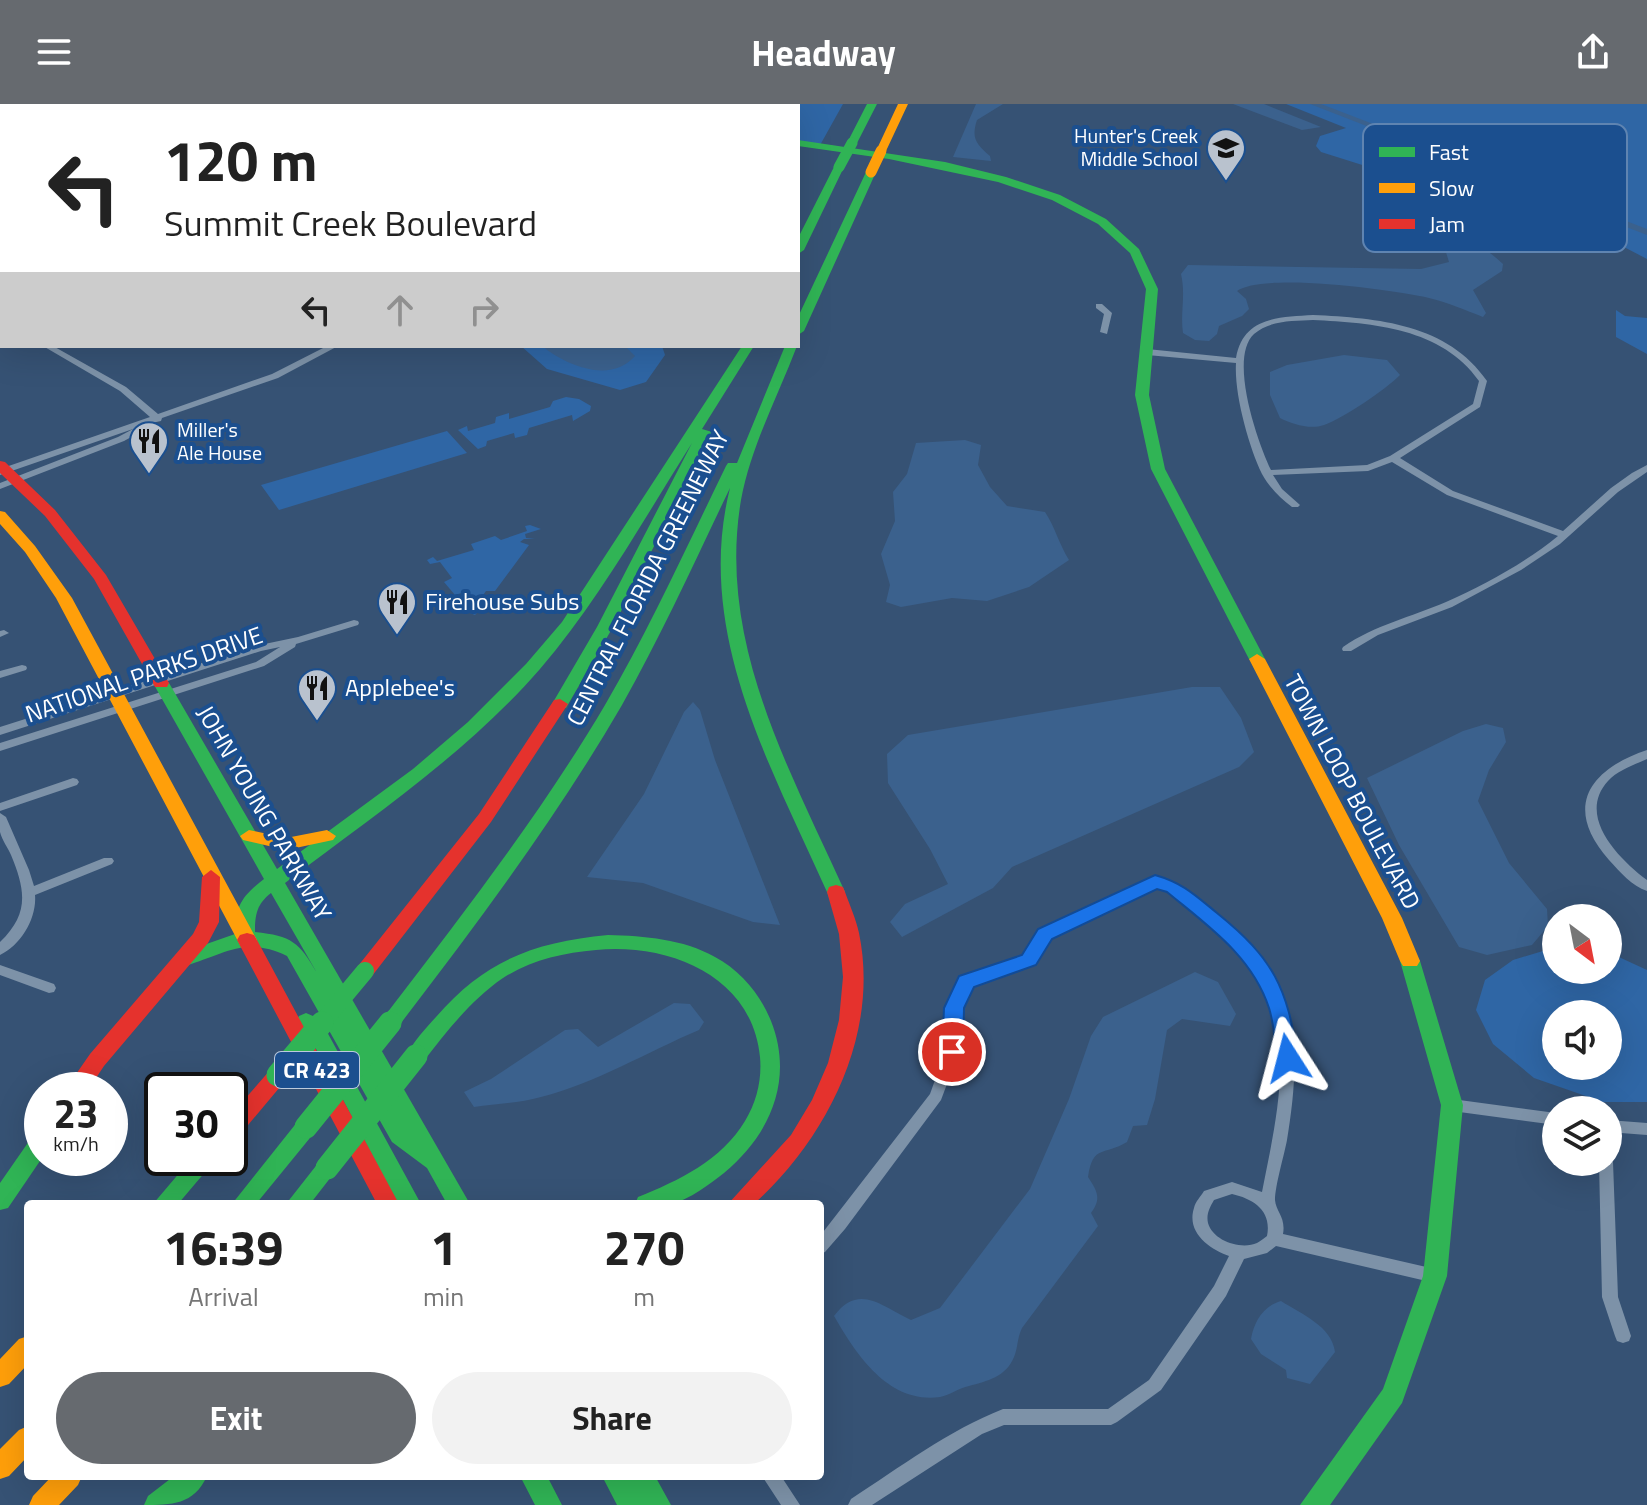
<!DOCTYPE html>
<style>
body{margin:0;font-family:"Titillium Web",sans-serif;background:#f2f2f2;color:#222;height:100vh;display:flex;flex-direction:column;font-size:30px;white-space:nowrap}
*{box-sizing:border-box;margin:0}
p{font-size:26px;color:#767676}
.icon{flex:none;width:44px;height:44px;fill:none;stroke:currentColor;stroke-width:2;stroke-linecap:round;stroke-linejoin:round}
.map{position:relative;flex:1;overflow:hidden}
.drawer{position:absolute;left:24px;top:1096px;width:800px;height:280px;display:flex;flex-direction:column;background:#fff;border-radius:8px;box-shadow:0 8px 32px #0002}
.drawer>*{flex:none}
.guide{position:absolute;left:0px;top:0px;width:800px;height:244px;box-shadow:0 8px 32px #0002;background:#fff;color:#222;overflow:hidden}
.needle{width:52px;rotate:148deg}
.tools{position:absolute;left:1542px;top:800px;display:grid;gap:16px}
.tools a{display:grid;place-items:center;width:80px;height:80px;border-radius:50%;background:#fff;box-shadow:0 8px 32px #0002;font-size:40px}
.speed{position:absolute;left:24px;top:968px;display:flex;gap:16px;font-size:40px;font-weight:700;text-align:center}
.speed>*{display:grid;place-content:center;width:104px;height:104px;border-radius:50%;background:#fff;box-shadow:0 8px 32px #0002;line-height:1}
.speed small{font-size:20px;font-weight:400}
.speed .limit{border:4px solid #111;border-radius:12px;background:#fff;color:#111}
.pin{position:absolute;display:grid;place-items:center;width:68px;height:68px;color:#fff;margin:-34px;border:4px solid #fff;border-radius:50%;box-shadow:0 2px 8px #0007}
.me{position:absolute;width:88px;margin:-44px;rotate:351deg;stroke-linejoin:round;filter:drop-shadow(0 0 6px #0008)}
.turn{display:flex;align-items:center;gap:28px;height:168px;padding:0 32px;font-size:36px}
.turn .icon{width:104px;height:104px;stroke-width:2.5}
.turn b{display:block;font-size:56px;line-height:68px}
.lanes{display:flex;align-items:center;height:76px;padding:0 32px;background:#0003;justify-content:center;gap:40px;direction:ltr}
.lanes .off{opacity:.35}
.eta{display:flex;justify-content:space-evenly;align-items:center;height:136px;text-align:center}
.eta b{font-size:48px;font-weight:700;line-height:56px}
.primary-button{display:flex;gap:16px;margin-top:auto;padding:16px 32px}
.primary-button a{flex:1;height:92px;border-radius:48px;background:#666a6f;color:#fff;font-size:32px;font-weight:700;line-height:92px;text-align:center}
.primary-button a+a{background:#f2f2f2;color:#222}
header{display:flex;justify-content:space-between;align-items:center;height:104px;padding:0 32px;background:#666a6f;color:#fff;font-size:36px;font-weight:700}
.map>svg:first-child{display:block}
.green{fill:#2f66a5;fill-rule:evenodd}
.water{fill:#3b618d}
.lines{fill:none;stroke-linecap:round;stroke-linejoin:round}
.canal{fill:#3b618d;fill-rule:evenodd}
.street{fill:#7d92a8;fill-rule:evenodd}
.fast{fill:#30b455;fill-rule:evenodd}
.slow{fill:#ff9f0a;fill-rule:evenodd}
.jam{fill:#e5322d;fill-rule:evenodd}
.fast-bridge-far2{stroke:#30b455;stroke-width:11}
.fast-bridge-far1{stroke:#30b455;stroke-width:18}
.fast-bridge{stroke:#30b455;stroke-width:23}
.slow-bridge{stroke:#ff9f0a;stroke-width:11}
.route{fill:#1a73e8;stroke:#114b97;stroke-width:2}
.labels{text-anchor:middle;stroke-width:8;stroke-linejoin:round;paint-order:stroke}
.far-poi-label{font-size:20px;fill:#fff;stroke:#1b4f8f;text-anchor:end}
.shield{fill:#1b4f8f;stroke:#bbcadd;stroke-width:2}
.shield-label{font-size:22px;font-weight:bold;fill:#fff}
.street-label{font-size:24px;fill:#fff;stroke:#1b4f8f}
.poi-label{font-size:24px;fill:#fff;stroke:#1b4f8f;text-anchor:start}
.key{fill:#1b4f8f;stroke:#5f84b1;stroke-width:2}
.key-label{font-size:22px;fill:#fff}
</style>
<header><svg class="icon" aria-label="menu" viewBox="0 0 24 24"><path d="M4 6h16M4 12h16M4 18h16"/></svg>Headway<svg class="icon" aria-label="share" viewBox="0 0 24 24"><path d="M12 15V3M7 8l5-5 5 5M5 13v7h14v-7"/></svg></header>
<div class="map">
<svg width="1647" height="1401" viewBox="0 0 1647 1401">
<rect width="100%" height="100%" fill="#365274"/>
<!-- green -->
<path class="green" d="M731,0H843L819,43L798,39V2H729Z
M1286,0H1647V155L1578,119L1535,104L1448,119C1436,112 1422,117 1411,108L1412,102L1402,99L1410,76L1321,48L1316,42L1320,32L1346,24Z
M1616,206L1625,212L1647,214V250L1616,233Z
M521,242H662L665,251L646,278L620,286L547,265Z
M566,293L579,295L591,302L590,307L573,317L572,311L529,324L527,331L515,334L514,329L487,337L486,342L478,345L458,326L467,322L468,327L495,319L496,313L509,309V315L550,303L553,297Z
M447,327L467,349L279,406L261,381Z
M530,421L541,425L525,430L526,434L535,435H524L520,438L529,441L495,487H486L479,497L486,499L475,511L470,509L478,504L465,488L455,491L444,478L452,474L440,458L430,460L427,456L433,453L437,457L474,446L471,440L495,432L501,436L527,427L525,422Z
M1556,843V866H1608V848L1647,866V998H1603L1534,974L1493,940L1476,906L1485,876L1513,856ZM1556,910H1608V962H1556Z"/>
<!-- water -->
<path class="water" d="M976,0H1003L977,16C971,34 976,40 990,52L991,57L953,53Z
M1233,0H1264L1321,23L1302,26Z
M1440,129C1464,129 1486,144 1503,160L1502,167L1473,186L1486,209L1483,213C1465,206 1447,198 1429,194C1394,186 1265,168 1237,187L1246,195L1249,205L1242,212L1219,222L1217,230L1209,237L1195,236L1183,229C1180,209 1186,191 1181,170L1188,161L1421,165L1449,158Z
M542,242H625L635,252C611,280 567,262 542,242Z
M1344,251L1387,256L1400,271C1385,286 1344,314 1324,321C1310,326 1292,320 1280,314L1270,291V268L1287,261Z
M965,336L981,341L978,361L990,383L1007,402L1045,408C1055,423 1059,440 1069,456L1029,483L987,497L952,494L901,503L886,498L890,481L881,450L895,417L893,388L907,370L916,339Z
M1192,583H1220L1241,614L1254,648L1239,663L1012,763L993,784L902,833L890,818L905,800L948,780L930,745L888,679L887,650L908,631Z
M693,598L700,606L715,656L780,821L753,818L643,779L587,773L644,690L684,608Z
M1486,620L1503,624L1506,638L1489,666L1478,697L1509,759L1547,805L1548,822L1532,841L1487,851L1459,843L1399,741L1367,674L1463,627Z
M1195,868L1218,878L1236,910L1230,922L1182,915L1167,926L1155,995L1147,1021L1133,1022L1127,1038C1104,1052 1093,1040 1088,1073C1097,1087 1102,1094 1091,1109L1098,1122L1022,1224C1017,1234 1018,1244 1014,1253C1006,1273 987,1277 969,1282C959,1284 950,1291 940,1293C888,1300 856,1250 834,1212C859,1179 881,1202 911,1216L940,1204L1030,1085L1069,995L1091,932L1103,913Z
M674,899L690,900L704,918L699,926C647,948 596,979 541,993C519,999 496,1000 474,1003L464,988L491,975L565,926L578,925L598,943Z
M1281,1197C1301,1210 1332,1222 1335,1248L1310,1280L1287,1274L1286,1266L1261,1250L1251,1235C1254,1218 1263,1202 1281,1197Z"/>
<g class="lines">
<!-- canal -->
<path class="canal" d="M1310,0H1321L1647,125V131Z"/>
<!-- street -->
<path class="street" d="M530,0H536V2H530Z
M1096,200H1102L1112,209L1107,230L1100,228L1104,210L1096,204Z
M0,207H2V212H0Z
M1313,211C1378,214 1448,220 1487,277L1480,303L1400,354L1453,387L1563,427L1611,384L1632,369L1647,361V368L1618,388L1560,440L1521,466L1452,503L1378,531L1351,547H1343L1342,545L1343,543C1375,521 1411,513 1446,498C1484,481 1525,459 1558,432L1447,391L1392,358L1368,367L1273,371L1282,385L1300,401L1298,403H1292C1280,394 1269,383 1262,370C1249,343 1234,290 1236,259L1147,251L1143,248L1147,245L1236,254C1243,213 1279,213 1313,211ZM1313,216C1373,219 1442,224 1479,277L1473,300L1390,352L1367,361L1271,366C1258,339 1228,254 1254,230C1270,216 1294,217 1313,216Z
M0,216L2,217V223L0,222Z
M43,242H53L126,283L158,310L272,270L327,242H338L278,274L162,314L161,317L142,321L146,324L144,326L124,337L0,385V379L118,333L133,325L0,371V365L150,313L120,287Z
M354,516L358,517L359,519L358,521L296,540L295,543L264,562L0,647V639L256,558L280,543L261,547L0,631V623L255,542L298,533Z
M4,526L9,529L0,533V527Z
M22,561L26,562L27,564L26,566L0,574V567Z
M1647,646V655C1634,661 1618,666 1608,677C1576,712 1619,755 1647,776V787C1632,782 1620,768 1609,756C1563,704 1588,666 1647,646Z
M73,674L77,675L79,678L77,681L0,707V699Z
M0,709L6,713L29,766L34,782L104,754H112L114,757L112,760L35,791C37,814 21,841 0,851V838C29,810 26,787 11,751C8,744 2,736 0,728C0,722 0,715 0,709Z
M1155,774C1186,783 1207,803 1231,823C1301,883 1301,951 1287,1036C1284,1052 1275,1082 1275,1096C1276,1108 1286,1113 1283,1130L1435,1165L1440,1167L1443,1172L1440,1177L1435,1179L1276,1142L1267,1149L1244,1155L1226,1192L1161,1286L1117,1318L1111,1321H1004L982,1330L872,1401H848L851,1395C899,1364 949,1326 1003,1305H1108L1149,1276L1214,1182L1229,1152C1210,1145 1186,1129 1194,1104C1195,1098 1201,1092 1204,1087L1232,1078L1262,1088C1276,1016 1298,932 1255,865C1246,849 1230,837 1216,825C1197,809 1179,792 1156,783L1050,833L1034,859L971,881L961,904L959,948L941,996L845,1125L825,1148L820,1150V1132L930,990L945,948L947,904L961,874L1024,853L1040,827ZM1232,1090C1254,1095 1272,1107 1267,1132C1264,1134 1261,1137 1257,1139C1241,1146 1213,1137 1208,1119C1206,1110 1210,1103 1214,1096Z
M0,861L54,880L56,884L54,888L49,889L0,871Z
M1452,995L1556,1009V1021L1452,1007L1447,1005L1445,1001L1447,997Z
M1608,1016L1647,1019V1031L1608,1028Z
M1608,1053L1613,1058L1618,1193L1631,1232L1629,1237L1623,1239L1617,1237L1615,1232L1602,1193L1599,1058H1608Z
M762,1372H781L800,1401H781Z"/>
<!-- fast -->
<path class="fast" d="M82,0H96L81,2Z
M112,0H126L111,2Z
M496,0H518L519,2H497Z
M867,0H877L856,41H848L847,39Z
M798,36L945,58L1006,73L1060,91L1106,115L1139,145L1158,185L1149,291L1165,365L1265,555L1263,559L1257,560L1249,555L1151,365L1135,291L1146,185L1130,149L1098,120L1052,96L998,78L889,55L798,42Z
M0,45H2L0,52Z
M835,61L844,63L804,146L798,150V134Z
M867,66L876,68L804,227L798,231V213Z
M742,242H754L702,325L712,328L613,523L566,604H554L552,600L597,523L692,339C644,415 599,496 540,565C467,649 373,712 285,779L470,1100H447L427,1064L392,1038L287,852C245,832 225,850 185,862L178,860L175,855L178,850L235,830C235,802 242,792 264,775L153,579L161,574L169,579L277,765L413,665L468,618L526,560L562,518ZM271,789L317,869C299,838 292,832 255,828C255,810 257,800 271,789Z
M785,242H797C778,292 751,342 741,396C717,538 789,664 845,788L843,793H829L827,788C770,661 694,527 730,384C695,457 662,530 622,601C557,713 479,817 401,919L394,922L387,919L384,914L387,909C464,809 541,709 605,601C650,524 687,442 726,362L728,359H737Z
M608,831C645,832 683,835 715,853C741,867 760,890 771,917C794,975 771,1030 724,1069C710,1080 690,1095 672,1100C660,1102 646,1100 635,1100L638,1093C678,1077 722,1056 745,1017C757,997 762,975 760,953C752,871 668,839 596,846C563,849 531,856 503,874C471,896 447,927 423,958L416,960L409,958L406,952C413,938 425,925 436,913C485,856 535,838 608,831Z
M1410,850L1417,852L1420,857L1463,1001L1447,1172L1402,1299L1330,1401H1300L1383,1285L1423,1172L1441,1001L1400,857L1403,852Z
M306,909L320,915L421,1100H398L306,926L296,917L299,912Z
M306,1014L314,1017L317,1023L314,1029L256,1100H232L298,1017Z
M42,1027V1054L8,1104L0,1106V1079L34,1030Z
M192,1054H217L178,1100H153Z
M327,1055L335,1058L338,1064L310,1100H286L319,1058Z
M174,1372H207C194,1401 171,1401 144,1401L148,1392Z
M520,1372H547L562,1401H535Z
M602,1372H655L671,1401H617Z"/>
<!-- slow -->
<path class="slow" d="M552,0H574L575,2H553Z
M898,0H908L886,47L877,49L876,47Z
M0,407L5,408L35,442L72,494L257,836L254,841H240L56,494L25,448L0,420Z
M1257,550L1265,555L1402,814L1420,857L1417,862H1403L1400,857L1382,814L1249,555Z
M249,726L286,734L327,726L336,732L333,736L286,746L243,736L240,732Z
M28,1232V1260L9,1280L0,1283V1255L19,1235Z
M28,1322V1352L9,1372L0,1375V1345L19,1326Z
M52,1372H82L78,1381L59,1401H29L33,1392Z"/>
<!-- jam -->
<path class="jam" d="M0,357L5,358L55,406L106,471L169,579L167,583H155L94,475L45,412L0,369Z
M560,595L568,600L491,718L372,872H358L355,867L358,862L479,710L554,596Z
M211,766L220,773L219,818L208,839L104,962L88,986H65L90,950L193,830L199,818L202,773Z
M836,781L843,783L845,788C850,802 856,815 859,829C880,930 827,1034 754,1100H728L791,1031L812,996L828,959L839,916L843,873L839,830L827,788L829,783Z
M247,829L254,831L257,836L399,1100H377L237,836L240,831Z
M278,963L285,965L289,971L285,977L238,1033L230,1036V1012L271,965Z"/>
<!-- fast-bridge-far2 -->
<path class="fast-bridge-far2" d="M839,63L852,39"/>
<!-- fast-bridge-far1 -->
<path class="fast-bridge-far1" d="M320,921L365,867
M389,921L394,914"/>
<!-- fast-bridge -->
<path class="fast-bridge" d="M278,971L322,919
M306,1023L390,919
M327,1064L416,952"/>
<!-- slow-bridge -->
<path class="slow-bridge" d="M871,68L881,47"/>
</g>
<!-- route -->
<path class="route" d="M1155,771C1183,779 1195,791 1217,809C1274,855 1287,883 1298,954L1295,960H1280L1277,954C1275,938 1274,920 1269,904C1252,852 1208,822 1167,788L1157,785L1052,835L1036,861L974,883L964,904L963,948L960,954H945L942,948L944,904L959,872L1022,851L1038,825Z"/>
<!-- icons -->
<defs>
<symbol id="school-pin" viewBox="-11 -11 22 30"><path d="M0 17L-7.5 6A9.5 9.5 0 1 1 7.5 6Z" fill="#b9c2ce" stroke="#1b4f8f"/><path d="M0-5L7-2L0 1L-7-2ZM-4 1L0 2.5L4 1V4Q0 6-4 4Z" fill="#111"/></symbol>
<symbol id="restaurant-pin" viewBox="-11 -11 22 30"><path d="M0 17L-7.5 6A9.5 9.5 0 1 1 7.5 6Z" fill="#b9c2ce" stroke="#1b4f8f"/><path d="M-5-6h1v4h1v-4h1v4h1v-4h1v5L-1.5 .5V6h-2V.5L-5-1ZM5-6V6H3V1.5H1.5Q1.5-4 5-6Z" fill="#111"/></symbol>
</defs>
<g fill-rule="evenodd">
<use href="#school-pin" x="1204" y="22" width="44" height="60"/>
<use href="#restaurant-pin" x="127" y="315" width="44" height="60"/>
<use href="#restaurant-pin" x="375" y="476" width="44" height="60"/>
<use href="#restaurant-pin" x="295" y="562" width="44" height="60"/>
</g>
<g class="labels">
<!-- far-poi labels -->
<g class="far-poi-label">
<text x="1198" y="39">Hunter's Creek<tspan x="1198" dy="23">Middle School</tspan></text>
<text x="177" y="333" text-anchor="start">Miller's<tspan x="177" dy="23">Ale House</tspan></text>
</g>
<!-- shield labels -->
<rect class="shield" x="275" y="948" width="84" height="36" rx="6"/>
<g class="shield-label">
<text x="317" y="974">CR 423</text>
</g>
<!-- street labels -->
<g class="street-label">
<text transform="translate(648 474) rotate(-63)" y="8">CENTRAL FLORIDA GREENEWAY</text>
<text transform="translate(144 571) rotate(-19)" y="8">NATIONAL PARKS DRIVE</text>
<text transform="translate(1352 688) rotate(62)" y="8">TOWN LOOP BOULEVARD</text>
<text transform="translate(264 709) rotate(60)" y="8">JOHN YOUNG PARKWAY</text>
</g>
<!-- poi labels -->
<g class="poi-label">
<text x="425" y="506">Firehouse Subs</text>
<text x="345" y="592">Applebee's</text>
</g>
</g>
<!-- legend -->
<rect x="1363" y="20" width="264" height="128" rx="12" class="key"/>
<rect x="1379" y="43" width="36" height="10" fill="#30b455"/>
<rect x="1379" y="79" width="36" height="10" fill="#ff9f0a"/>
<rect x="1379" y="115" width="36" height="10" fill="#e5322d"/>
<g class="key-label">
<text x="1429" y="56">Fast</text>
<text x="1429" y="92">Slow</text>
<text x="1429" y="128">Jam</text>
</g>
</svg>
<div class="tools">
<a><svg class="needle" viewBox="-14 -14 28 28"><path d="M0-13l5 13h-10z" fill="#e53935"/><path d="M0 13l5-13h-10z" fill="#767676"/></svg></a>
<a><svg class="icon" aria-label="sound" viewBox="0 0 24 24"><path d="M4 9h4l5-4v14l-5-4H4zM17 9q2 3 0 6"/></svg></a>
<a><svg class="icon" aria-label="layers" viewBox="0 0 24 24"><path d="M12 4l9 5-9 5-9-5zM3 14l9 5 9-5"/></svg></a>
</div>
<div class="speed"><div>23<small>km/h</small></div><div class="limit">30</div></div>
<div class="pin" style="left:952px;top:948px;background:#d93025"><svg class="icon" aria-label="arrive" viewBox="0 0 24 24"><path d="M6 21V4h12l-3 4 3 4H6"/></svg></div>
<svg class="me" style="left:1288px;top:954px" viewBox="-20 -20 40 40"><path d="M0-17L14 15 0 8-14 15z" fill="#1a73e8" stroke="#fff" stroke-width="4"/></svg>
<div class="guide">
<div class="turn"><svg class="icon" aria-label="left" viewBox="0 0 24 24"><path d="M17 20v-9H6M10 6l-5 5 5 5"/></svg><div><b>120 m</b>Summit Creek Boulevard</div></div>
<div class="lanes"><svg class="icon" aria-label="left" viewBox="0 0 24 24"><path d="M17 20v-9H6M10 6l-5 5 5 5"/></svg><svg class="icon off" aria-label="ahead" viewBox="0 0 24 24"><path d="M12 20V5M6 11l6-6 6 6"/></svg><svg class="icon off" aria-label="right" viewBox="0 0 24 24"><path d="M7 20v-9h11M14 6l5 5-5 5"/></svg></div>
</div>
<section class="drawer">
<div class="eta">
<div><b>16:39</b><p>Arrival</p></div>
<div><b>1</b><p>min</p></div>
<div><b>270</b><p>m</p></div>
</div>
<div class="primary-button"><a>Exit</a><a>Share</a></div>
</section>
</div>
